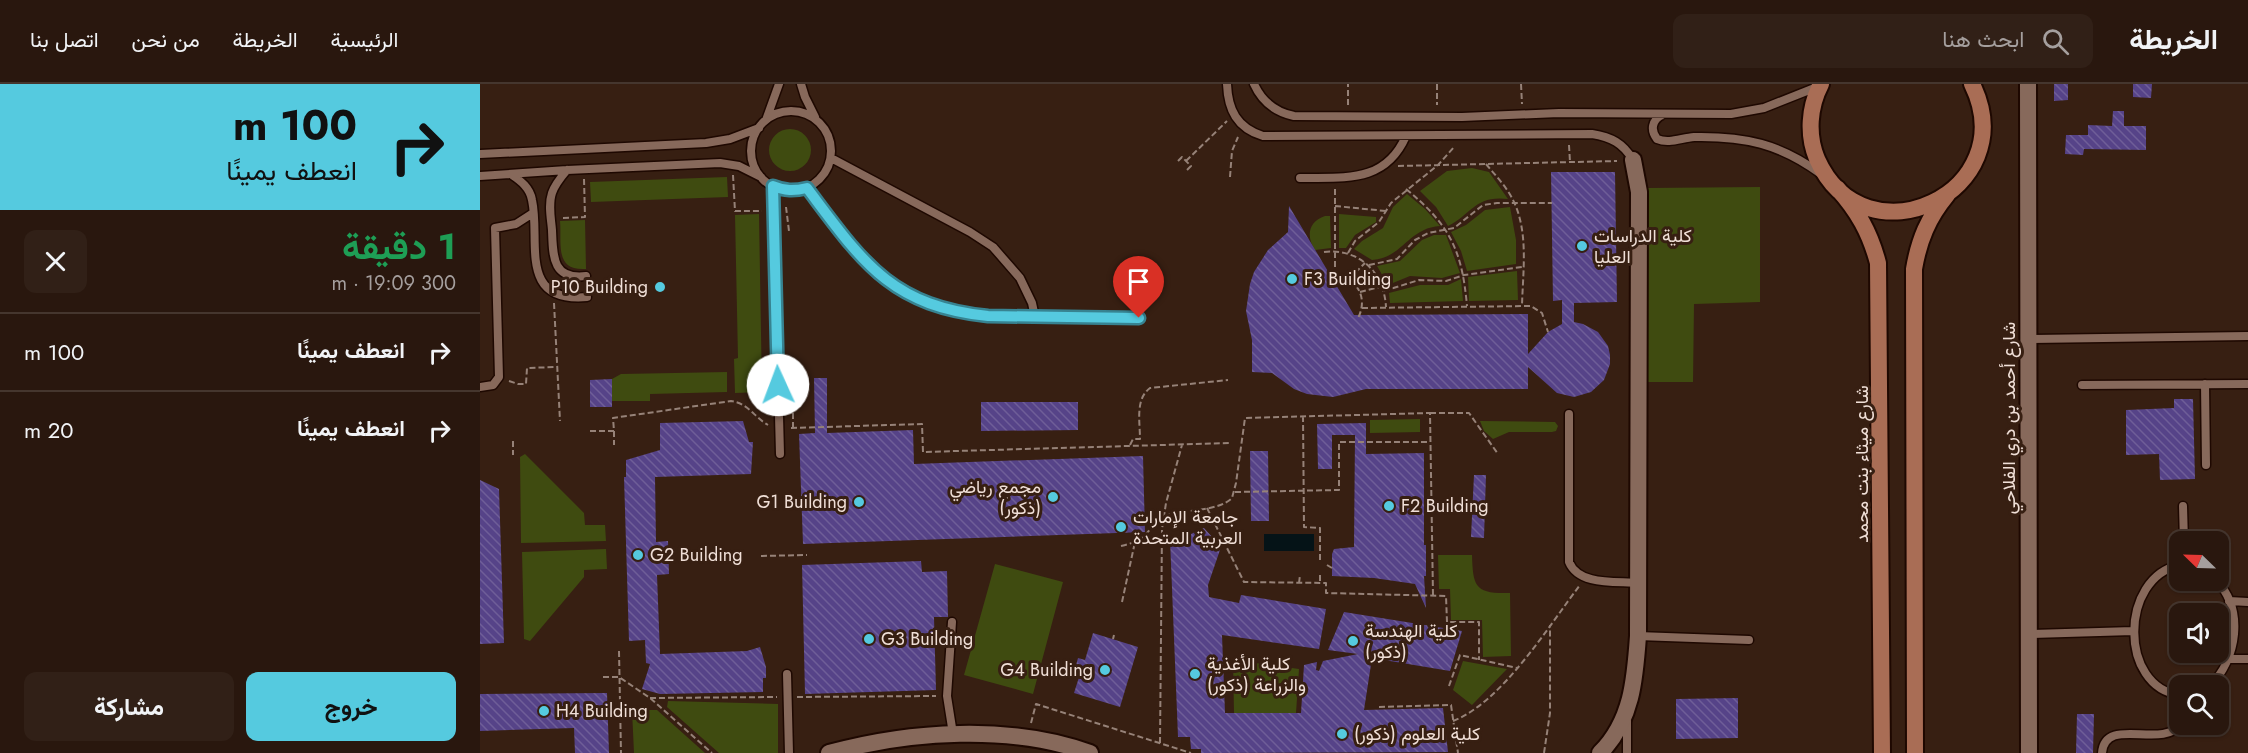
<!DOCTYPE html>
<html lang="ar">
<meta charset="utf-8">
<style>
body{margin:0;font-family:Jost,Vazirmatn,sans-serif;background:#312017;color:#f1f3f6;direction:rtl;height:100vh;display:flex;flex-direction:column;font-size:22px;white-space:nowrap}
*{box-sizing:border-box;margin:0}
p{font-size:20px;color:#a59f9e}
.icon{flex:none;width:33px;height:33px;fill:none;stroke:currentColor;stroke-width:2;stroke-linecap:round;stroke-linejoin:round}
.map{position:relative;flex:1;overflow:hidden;direction:ltr}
.side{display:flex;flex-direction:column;background:#29170e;width:480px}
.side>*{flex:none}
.hud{background:#55cadf;color:#111;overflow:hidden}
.needle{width:39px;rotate:293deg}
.tools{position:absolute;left:1689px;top:447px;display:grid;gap:12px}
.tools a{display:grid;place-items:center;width:60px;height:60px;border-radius:12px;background:#29170e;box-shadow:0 2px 4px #0004,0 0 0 2px #45362e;font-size:30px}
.pin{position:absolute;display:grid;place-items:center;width:51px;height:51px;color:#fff;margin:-62px -26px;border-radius:50% 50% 50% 0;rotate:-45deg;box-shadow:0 0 6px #0007}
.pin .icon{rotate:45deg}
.me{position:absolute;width:66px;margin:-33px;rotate:358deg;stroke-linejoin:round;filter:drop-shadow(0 0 4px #0008)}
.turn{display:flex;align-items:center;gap:21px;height:126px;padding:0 24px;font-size:27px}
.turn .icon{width:78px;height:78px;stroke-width:2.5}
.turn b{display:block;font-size:42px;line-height:51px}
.round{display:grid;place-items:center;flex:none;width:63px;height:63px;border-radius:12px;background:#312017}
.head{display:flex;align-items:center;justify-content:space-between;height:102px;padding:0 24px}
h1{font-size:36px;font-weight:700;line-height:45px;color:#1e9e55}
.button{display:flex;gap:12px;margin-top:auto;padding:12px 24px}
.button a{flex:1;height:69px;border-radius:12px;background:#55cadf;color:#111;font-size:24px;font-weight:700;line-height:69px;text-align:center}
.button a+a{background:#312017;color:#f1f3f6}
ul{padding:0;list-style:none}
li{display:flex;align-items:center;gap:18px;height:78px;padding:0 24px;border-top:2px solid #45362e}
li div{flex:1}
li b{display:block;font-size:22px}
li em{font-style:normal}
header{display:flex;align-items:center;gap:36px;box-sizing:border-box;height:84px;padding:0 30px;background:#29170e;border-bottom:2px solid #45362e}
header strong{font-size:28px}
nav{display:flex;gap:33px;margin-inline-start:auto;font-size:21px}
.search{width:420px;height:54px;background:#312017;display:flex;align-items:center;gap:15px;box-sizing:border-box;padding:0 21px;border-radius:12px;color:#a59f9e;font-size:22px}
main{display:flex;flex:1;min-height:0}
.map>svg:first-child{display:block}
.green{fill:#3f4b10}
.water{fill:#051317}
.building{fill:url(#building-back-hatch)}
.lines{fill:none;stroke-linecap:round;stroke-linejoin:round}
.service-casing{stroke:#1e0801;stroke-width:11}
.minor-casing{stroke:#1e0801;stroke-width:20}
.secondary-casing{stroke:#1e0801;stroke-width:20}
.path{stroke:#968278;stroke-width:2;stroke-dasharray:6 3;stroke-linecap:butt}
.service{stroke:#87695b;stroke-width:8}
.minor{stroke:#87695b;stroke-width:16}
.secondary{stroke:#a96d55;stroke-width:16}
.route-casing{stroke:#378391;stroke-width:15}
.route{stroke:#55cadf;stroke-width:10}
.poi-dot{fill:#55cadf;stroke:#371f12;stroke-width:2}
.labels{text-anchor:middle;stroke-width:6;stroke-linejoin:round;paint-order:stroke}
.poi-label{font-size:18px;fill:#f0dfd7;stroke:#371f12;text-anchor:start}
.street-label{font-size:18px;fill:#f0dfd7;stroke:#371f12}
</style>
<header>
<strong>الخريطة</strong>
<div class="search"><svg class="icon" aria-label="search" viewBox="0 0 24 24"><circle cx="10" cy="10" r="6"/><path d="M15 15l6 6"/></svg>ابحث هنا</div>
<nav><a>الرئيسية</a><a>الخريطة</a><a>من نحن</a><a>اتصل بنا</a></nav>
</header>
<main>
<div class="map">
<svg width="1768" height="669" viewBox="0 0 1768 669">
<defs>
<pattern id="building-back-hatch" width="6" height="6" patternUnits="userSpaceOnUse" patternTransform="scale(1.5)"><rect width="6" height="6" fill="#564388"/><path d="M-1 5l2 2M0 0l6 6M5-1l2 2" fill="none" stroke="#6f5e98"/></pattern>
</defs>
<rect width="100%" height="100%" fill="#371f12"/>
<!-- green -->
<path class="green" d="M289 66a21 21 0 1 1 42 0a21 21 0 1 1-42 0Z
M992,84L1009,88L1028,115C995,111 992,130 968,142L956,123L940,107L967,87Z
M247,93L248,113L111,118L110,98Z
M1280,103V218L1214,220L1213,298H1167L1168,104Z
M927,110L945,125L960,142C928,144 923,174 892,176L874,165L882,157L903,144L913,123Z
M1030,123L1036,156V180L987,187L981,167L971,148L986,141L1005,126Z
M279,130L282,308L255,309L254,275L258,274L255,131Z
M859,130L896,133V138L875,151L866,164H859Z
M845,132H850L851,164L835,166C826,152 828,138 845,132Z
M105,136L106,185C74,187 82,160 80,137Z
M954,151H966L980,189L962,194L930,192L908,201L897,182L920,177L942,156Z
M1037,187L1038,216L989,217L988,193Z
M981,195L983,217L910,219L909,209L940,201H968Z
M247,288V308L170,310V317H132V295L141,290Z
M940,335V348L890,349V336Z
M1000,337L1075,338L1078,342L1076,347L1072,348H1029L1013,355L1004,347Z
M45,370L104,429L105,441H125L126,457L41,459L40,373Z
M126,465L127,485L104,486V493L50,557L44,555L42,468Z
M958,471H992C993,503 995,510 1030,509L1031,572L1003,573L1002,536H971L970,505H959Z
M515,480L583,498L553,610L484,591Z
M753,576L819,585L816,629H810L809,635L799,629H754Z
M983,577L1027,585L992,621L973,606Z
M188,617L298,620V669H239L187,623Z
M177,626L225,669H154L152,626Z"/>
<!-- water -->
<path class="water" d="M784,450H834V467H784Z"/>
<!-- building -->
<path class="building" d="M1574,0H1588V16L1574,17Z
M1653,0H1672L1671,14L1653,13Z
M1633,27H1644V42H1666V66L1604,65L1603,71L1585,70L1586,51H1608V41L1632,42Z
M1071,88H1135L1137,218L1094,219V238L1103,240L1118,248L1128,262L1130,271V280L1124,296L1111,308L1094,313L1077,309L1048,283V305H886L853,313L827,310L814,305L792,289L772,288V256L766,227L770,200L774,188L788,166L808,148L809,122L874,231L1048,230V270L1068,248L1082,240V216L1073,217Z
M334,294H347V349L433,346L434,380L663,372L665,448L323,460L319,350L335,349Z
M132,295V323H110V296Z
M1694,315H1713L1715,395L1680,396L1679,370L1646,371V326L1694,324Z
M501,318H598V346L501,347Z
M263,337L269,358H273L271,390L175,393L176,458L188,457L189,490L177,491L180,570L267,567L280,563L286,583V594H283V608L180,610L162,605L170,580L166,579L165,556L149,557L144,393H146V376L180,366V339Z
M886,339V370L944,369V461H946V492H944L946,524L935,500L894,494L852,492V470L854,465L874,463L875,351H852V385H838L837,340Z
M770,367H788L789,437H771Z
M994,391H1006L1004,454L991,453Z
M0,396L19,405L24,559L0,560Z
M724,444L741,463L728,501L729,513L759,519L761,511L846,525L839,565L742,551L745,629H821L824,581L837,578L836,586L839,587L843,577L878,570L848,566L864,528L982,547L970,587L892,574L884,626L963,624L968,668L721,669V665H711L710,653H698L690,455H701V450H711Z
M441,477L442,488L467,487L468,533H454L456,606L325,610L322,481Z
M613,549L658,563L640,623L594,609L601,587L595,585L598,574L605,576Z
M127,609L129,669H95L94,644L0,647V610Z
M1258,614V654L1196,655V615Z
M1597,630H1614L1613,669H1596Z"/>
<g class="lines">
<defs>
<path id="service" d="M321,0L325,13L335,33
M747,0C748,26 757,44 783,52L1112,50C1131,53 1143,59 1153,76
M774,0C782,18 795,28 814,32L982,33L1079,29L1251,30L1284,24L1337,3
M271 67a40 40 0 1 1 80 0a40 40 0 1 1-80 0Z
M1182,31C1172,36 1170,46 1177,55C1189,60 1201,54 1214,53C1265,52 1300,60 1341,90
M286,36L299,0
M0,70L226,59L250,55L279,44
M351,74L490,148L513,163L540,194L552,219L555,233
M87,86C81,93 75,100 72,109C68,121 71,134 72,146C73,172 72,196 106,192
M32,91C41,97 50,104 52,116C61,157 37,219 107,213
M0,92L87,86L240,79L259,82L281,93
M820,94C864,93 905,100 926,52
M293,102L300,370
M327,104C347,130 365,161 390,183C443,231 495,232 562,233C594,233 627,234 659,234
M1549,255L1768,252
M1725,300L1726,381
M1602,301L1768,300
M0,303L13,301L19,293L15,144L36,140L53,129
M1089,330V478C1099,502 1136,497 1158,499
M1703,422L1704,458
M1700,481C1639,493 1639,604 1700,611
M1749,517L1768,518
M472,538L467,612L473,650
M1549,550L1653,547
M1158,552L1269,556
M1749,575H1768
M307,590L309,669
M1730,602C1757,575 1765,526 1736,496
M1147,637V669
M1622,669C1625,631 1682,666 1701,640"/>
<path id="minor" d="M1548,0L1549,669
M349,669C429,647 531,640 610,669
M1120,669C1152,637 1155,595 1158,552L1159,108L1153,76"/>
<path id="secondary" d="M1341,0C1329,23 1327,51 1337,75C1385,183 1545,108 1492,0
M1357,104C1378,127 1390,149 1398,179L1402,669
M1435,669L1434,185C1439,156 1448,134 1467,111"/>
</defs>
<!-- service casing -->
<use href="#service" class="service-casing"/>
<!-- minor casing -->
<use href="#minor" class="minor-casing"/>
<!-- secondary casing -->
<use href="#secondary" class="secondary-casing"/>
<!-- path -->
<path class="path" d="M957,0V21
M1041,0L1042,20
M868,21V0
M1089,61L1090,78
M698,77L702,73L711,82L706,87
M706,77L747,37
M1006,80C1015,91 1025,101 1032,114C1049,146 1043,186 1042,221
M918,82L1137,77
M253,91L255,127H282
M750,93L752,67L758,53
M855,105V191
M926,105C970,141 982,166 987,222
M855,122L906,127
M306,123L309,147
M83,134L105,133L104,95
M844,168C879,164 904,188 906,223
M868,169L875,157L899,138L911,119L958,81L975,62
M889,181L917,175L935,156L948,149L974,144L1003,121L1017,119H1072
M852,191C876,192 889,213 878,234
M869,195L885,179
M904,207L939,196L966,197L984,191L1042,183
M880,208L903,202
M74,219L80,337
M882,224L1051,222L1062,229L1068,248
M29,297L38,300H46L47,284L76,283
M313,329V344
M950,329H989L1018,370
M823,332L824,443L840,444V476
M311,344L442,340L443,368L750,359
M110,347H134L133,334L251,317C268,319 274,333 288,341
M134,347V361
M33,357V371
M650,361L653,355H660C660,338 655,315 670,304L748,296
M755,408L859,406V358H950
M727,424L764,498L846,499V509L966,512L967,538H999V576
M641,462C649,460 657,458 663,453C672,445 676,434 688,431C706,426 739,427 752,414L756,399L765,334L950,329L953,511
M281,472L327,471
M847,481L852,484
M840,491V499
M819,499L820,491
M642,518L655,458
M633,555L634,551
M139,567L141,669
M123,593H139L170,614L232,669
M969,602L980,571L1037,584
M317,613L456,612
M170,614L297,613
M899,623L971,621L978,669
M973,637C1022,618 1068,543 1100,501
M551,639L556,620L711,669
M680,659L682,445L686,419L702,361
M1064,669L1070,629V541"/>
<!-- service -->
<use href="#service" class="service"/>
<!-- minor -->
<use href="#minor" class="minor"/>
<!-- secondary -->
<use href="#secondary" class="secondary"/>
</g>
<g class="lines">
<defs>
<path id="route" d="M298,301L293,102C305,107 314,107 327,104C382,177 410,222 508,232L659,234"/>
</defs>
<!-- route casing -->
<use href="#route" class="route-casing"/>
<!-- route -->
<use href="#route" class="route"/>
</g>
<!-- markers -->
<g class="poi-dot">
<circle cx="1102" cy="162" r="6"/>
<circle cx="812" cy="195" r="6"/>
<circle cx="180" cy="203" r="6"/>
<circle cx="573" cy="413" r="6"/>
<circle cx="379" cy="418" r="6"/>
<circle cx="909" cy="422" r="6"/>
<circle cx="641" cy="443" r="6"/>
<circle cx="158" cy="471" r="6"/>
<circle cx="389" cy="555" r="6"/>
<circle cx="873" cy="557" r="6"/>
<circle cx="625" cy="586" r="6"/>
<circle cx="715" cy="590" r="6"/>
<circle cx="64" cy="627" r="6"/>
<circle cx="862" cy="650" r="6"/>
</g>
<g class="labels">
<!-- poi labels -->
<g class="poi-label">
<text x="1114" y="158">كلية الدراسات<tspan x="1114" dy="21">العليا</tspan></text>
<text x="824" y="201">F3 Building</text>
<text x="168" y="209" text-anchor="end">P10 Building</text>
<text x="561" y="409" text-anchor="end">مجمع رياضي<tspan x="561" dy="21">(ذكور)</tspan></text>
<text x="367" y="424" text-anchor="end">G1 Building</text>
<text x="921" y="428">F2 Building</text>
<text x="653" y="439">جامعة الإمارات<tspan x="653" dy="21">العربية المتحدة</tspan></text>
<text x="170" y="477">G2 Building</text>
<text x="885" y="553">كلية الهندسة<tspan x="885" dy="21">(ذكور)</tspan></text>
<text x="401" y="561">G3 Building</text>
<text x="727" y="586">كلية الأغذية<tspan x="727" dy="21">والزراعة (ذكور)</tspan></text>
<text x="613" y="592" text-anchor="end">G4 Building</text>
<text x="76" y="633">H4 Building</text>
<text x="874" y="656">كلية العلوم (ذكور)</text>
</g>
<!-- street labels -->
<g class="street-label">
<text transform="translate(1529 334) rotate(-90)" y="6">شارع أحمد بن دري الفلاحي</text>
<text transform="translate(1382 380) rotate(-90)" y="6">شارع ميثاء بنت محمد</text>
</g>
</g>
</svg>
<div class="tools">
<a><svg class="needle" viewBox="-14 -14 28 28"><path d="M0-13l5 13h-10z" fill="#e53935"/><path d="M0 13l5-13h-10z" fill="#a59f9e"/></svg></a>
<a><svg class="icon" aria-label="sound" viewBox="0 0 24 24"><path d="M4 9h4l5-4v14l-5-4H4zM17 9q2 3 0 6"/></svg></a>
<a><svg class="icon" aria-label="search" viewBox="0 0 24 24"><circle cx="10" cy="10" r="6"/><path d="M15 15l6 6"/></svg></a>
</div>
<div class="pin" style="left:659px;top:234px;background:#d93025"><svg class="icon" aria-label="arrive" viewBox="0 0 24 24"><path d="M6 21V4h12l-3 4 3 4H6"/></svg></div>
<svg class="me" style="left:298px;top:301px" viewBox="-20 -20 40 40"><circle r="19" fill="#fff"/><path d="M0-13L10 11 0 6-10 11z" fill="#55cadf"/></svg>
</div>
<section class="side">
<div class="hud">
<div class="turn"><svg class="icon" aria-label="right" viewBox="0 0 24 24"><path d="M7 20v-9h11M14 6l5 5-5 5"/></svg><div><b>100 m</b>انعطف يمينًا</div></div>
</div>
<div class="head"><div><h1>1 دقيقة</h1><p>300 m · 19:09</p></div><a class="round"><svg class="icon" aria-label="close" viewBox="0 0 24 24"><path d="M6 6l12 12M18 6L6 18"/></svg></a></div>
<ul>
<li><svg class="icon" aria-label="right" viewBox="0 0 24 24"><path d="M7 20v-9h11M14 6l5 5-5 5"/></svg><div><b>انعطف يمينًا</b></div><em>100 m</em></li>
<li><svg class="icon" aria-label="right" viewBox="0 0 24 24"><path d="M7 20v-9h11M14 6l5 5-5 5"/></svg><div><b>انعطف يمينًا</b></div><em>20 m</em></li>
</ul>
<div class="button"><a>خروج</a><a>مشاركة</a></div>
</section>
</main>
